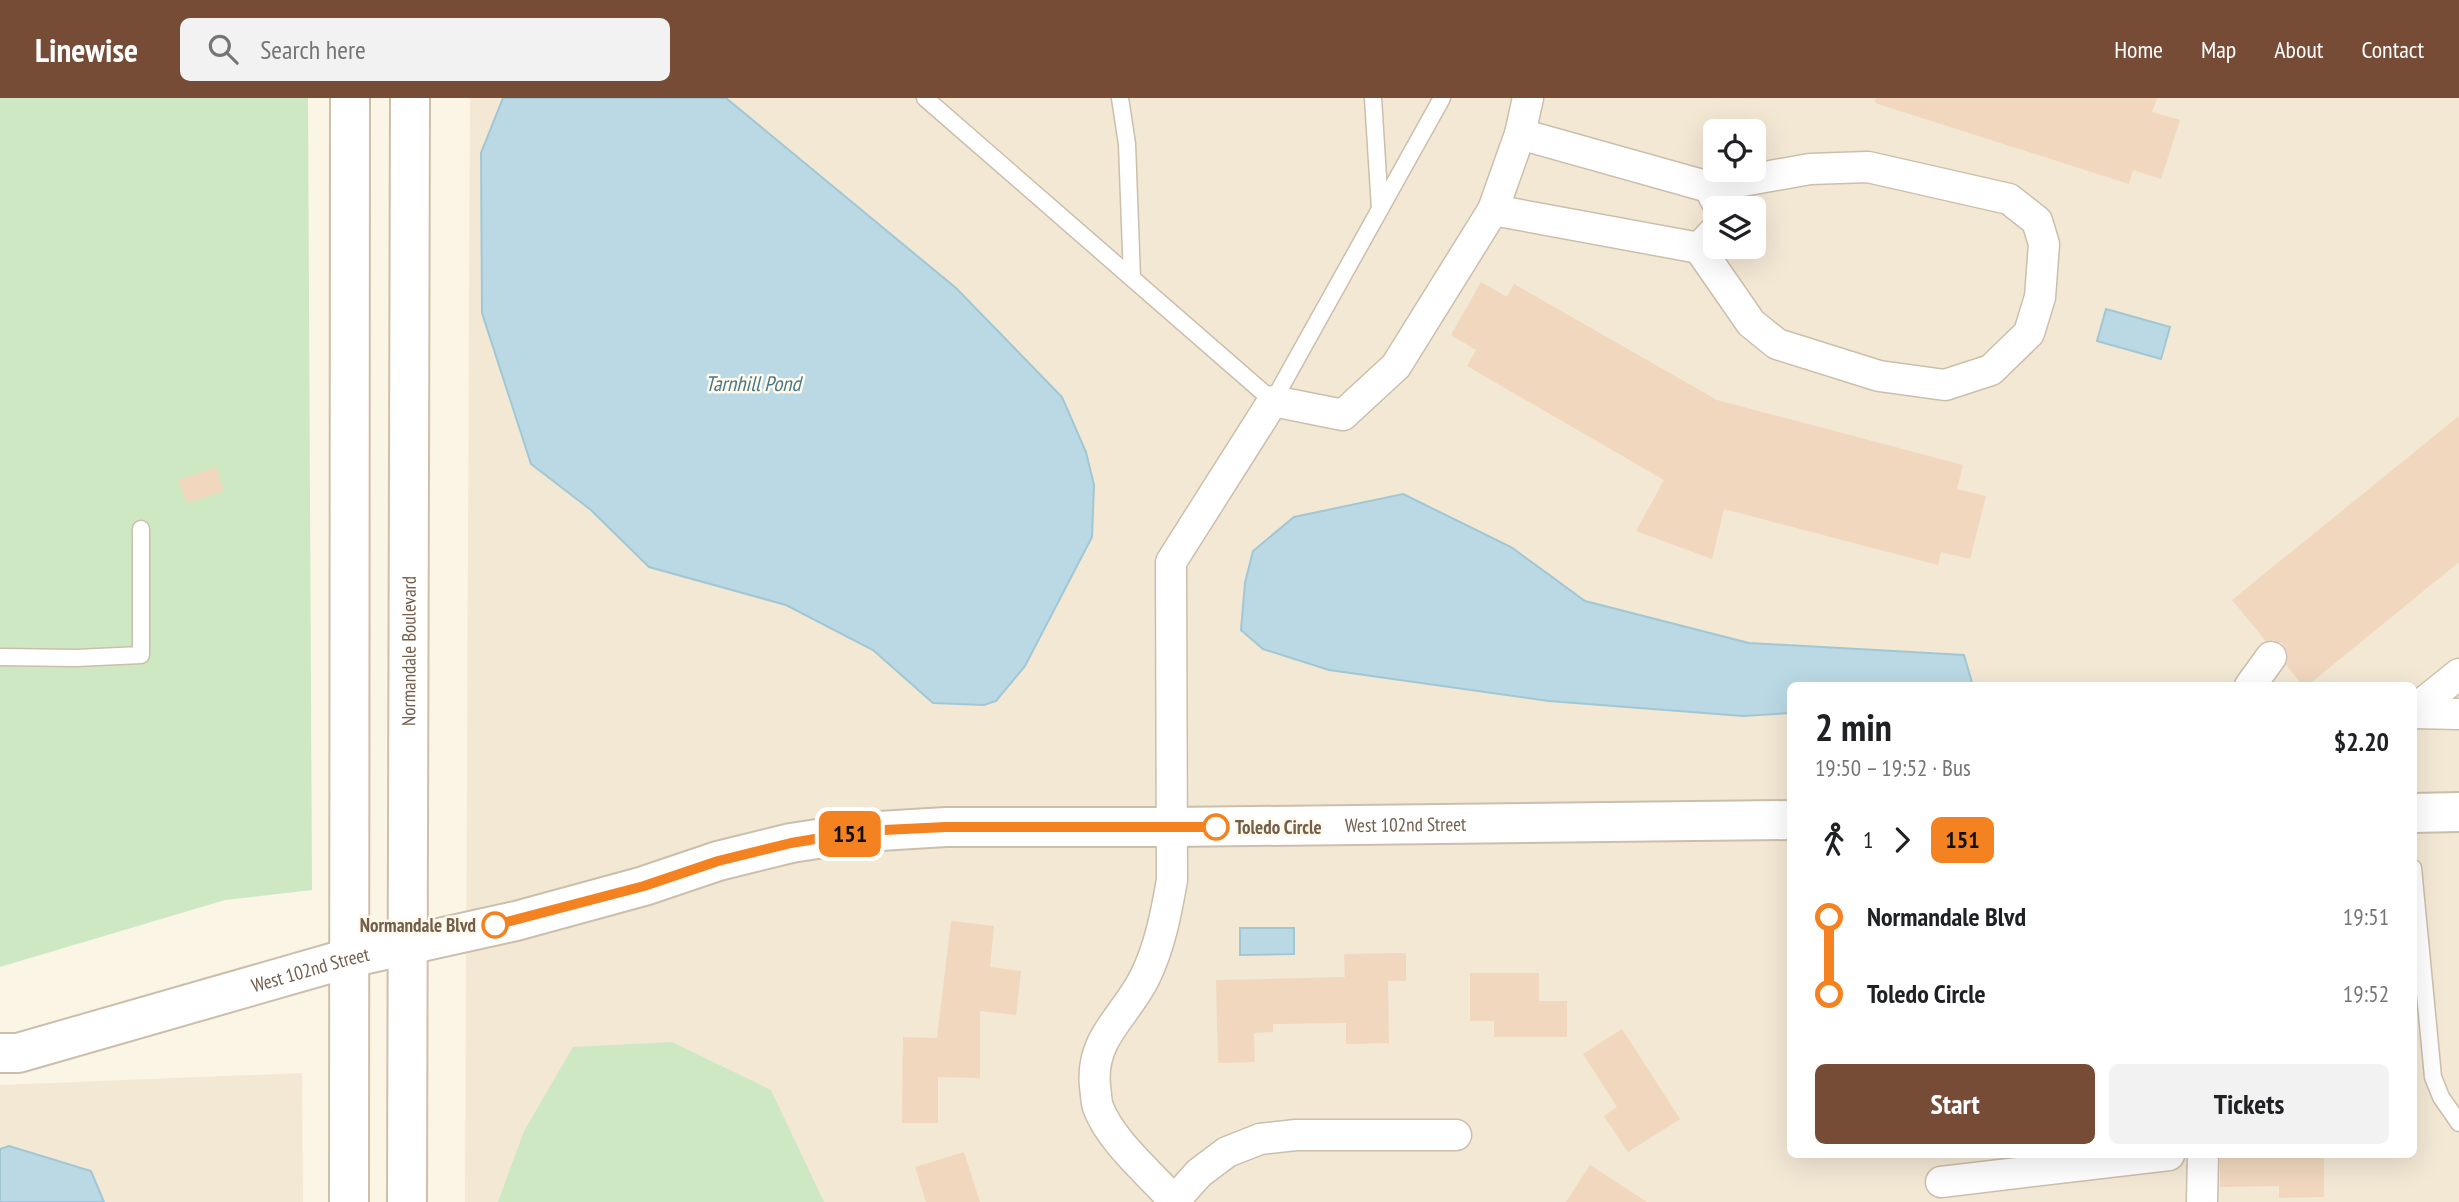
<!DOCTYPE html>
<html lang="en">
<head>
<meta charset="utf-8">
<style>
  body { margin:0; font-family:"PT Sans Narrow",sans-serif; background:#f2f2f2; color:#202124; height:100vh; display:flex; flex-direction:column; font-size:26px; white-space:nowrap }
  * { box-sizing:border-box; margin:0 }
  p { font-size:23px; color:#757577 }
  .icon { flex:none; width:38px; height:38px; fill:none; stroke:currentColor; stroke-width:2; stroke-linecap:round; stroke-linejoin:round }
  .map { position:relative; flex:1; overflow:hidden }
  .panel { position:absolute; left:1787px; top:584px; width:630px; height:476px; display:flex; flex-direction:column; background:#fff; border-radius:10px; box-shadow:0 7px 28px #0002 }
  .panel>* { flex:none }
  .badge { padding:0 14px; border-radius:10px; font-size:24px; line-height:46px }
  .tools { position:absolute; left:1703px; top:21px; display:grid; gap:14px }
  .tools a { display:grid; place-items:center; width:63px; height:63px; border-radius:10px; background:#fff; box-shadow:0 7px 28px #0002; font-size:35px }
  .map>.badge { position:absolute; translate:-50% -50%; box-shadow:0 0 0 4px #fff }
  .legs { display:flex; align-items:center; gap:10px; height:77px; padding:0 28px; font-size:23px }
  .legs p { margin-inline-start:auto }
  .overview { display:flex; align-items:center; justify-content:space-between; height:119px; padding:0 28px }
  h1 { font-size:38px; font-weight:700; line-height:52px }
  .primary-button { display:flex; gap:14px; margin-top:auto; padding:14px 28px }
  .primary-button a { flex:1; height:80px; border-radius:10px; background:#764c37; color:#fff; font-size:28px; font-weight:700; line-height:80px; text-align:center }
  .primary-button a+a { background:#f2f2f2; color:#202124 }
  ul { padding:0 28px; list-style:none }
  li { display:flex; align-items:center; gap:24px; height:77px; font-size:26px }
  li i { display:grid; place-items:center; width:10px; height:100%; margin:0 9px; background:currentColor }
  li i::after { content:''; width:18px; height:18px; margin:-9px; border:5px solid; border-radius:50%; background:#fff }
  li p { margin-inline-start:auto }
  li:first-child i { background:linear-gradient(#0000 50%,currentColor 0) }
  li:last-child i { background:linear-gradient(currentColor 50%,#0000 0) }
  header { display:flex; align-items:center; gap:42px; box-sizing:border-box; height:98px; padding:0 35px; background:#764c37; color:#fff }
  header strong { font-size:33px }
  nav { display:flex; gap:38px; margin-inline-start:auto; font-size:24px }
  .search { width:490px; height:63px; background:#f2f2f2; display:flex; align-items:center; gap:18px; box-sizing:border-box; padding:0 24px; border-radius:10px; color:#757577; font-size:26px }
  .map>svg:first-child { display:block }
  .residential { fill:#f3e8d4; fill-rule:evenodd }
  .green { fill:#cee8c4 }
  .water { fill:#bad9e4; stroke:#a1c7d5; stroke-width:2 }
  .building { fill:#f0d7be }
  .lines { fill:none; stroke-linecap:round; stroke-linejoin:round }
  .service-casing { stroke:#ccbeac; stroke-width:19 }
  .minor-casing { stroke:#ccbeac; stroke-width:33 }
  .tertiary-casing { stroke:#ccbeac; stroke-width:42 }
  .secondary-casing { stroke:#cfbfa9; stroke-width:42 }
  .service { stroke:#fff; stroke-width:16 }
  .minor { stroke:#fff; stroke-width:30 }
  .tertiary { stroke:#fff; stroke-width:38 }
  .secondary { stroke:#fff; stroke-width:38 }
  .line-1-casing { stroke:#fff; stroke-width:16 }
  .line-1 { stroke:#f58220; stroke-width:10 }
  .stop-1-dot { fill:#fff; stroke:#f58220; stroke-width:3.5 }
  .labels { text-anchor:middle; dominant-baseline:central; stroke-width:5; stroke-linejoin:round; paint-order:stroke }
  .street-label { font-size:19px; fill:#735e4b; stroke:#fef9eb }
  .stop-label { font-size:19px; font-weight:bold; fill:#735e4b; stroke:#fef9eb; text-anchor:start }
  .water-label { font-size:21px; font-style:italic; fill:#49798c; stroke:#fef9eb }
</style>
</head>
<body>
<header>
<strong>Linewise</strong>
<div class="search"><svg class="icon" aria-label="search" viewBox="0 0 24 24"><circle cx="10" cy="10" r="6"/><path d="M15 15l6 6"/></svg>Search here</div>
<nav><a>Home</a><a>Map</a><a>About</a><a>Contact</a></nav>
</header>
<div class="map">
<svg width="2459" height="1104" viewBox="0 0 2459 1104">
  <rect width="100%" height="100%" fill="#fbf5e5"/>
  <g class="residential">
    <path d="M470,0H2459V1104H465ZM1715,33H1754V72H1715ZM1715,110H1754V149H1715ZM1790,588H2413V1057H1790Z"/>
    <path d="M302,975L303,1104H0V987Z"/>
  </g>
  <g class="green">
    <path d="M0,0H308L312,792L225,802L0,869Z"/>
    <path d="M672,944L771,992L824,1104H498L524,1033L573,949Z"/>
  </g>
  <g class="water">
    <path d="M503,0H726L956,190L1062,299L1086,354L1094,387L1092,439L1025,568L996,603L984,607L933,605L873,552L786,507L649,469L591,412L531,366L482,215L481,55Z"/>
    <path d="M2106,211L2170,229L2161,261L2097,243Z"/>
    <path d="M1403,396L1511,449L1585,503L1749,545L1964,557L1973,588H1790V615L1743,618L1549,603L1329,572L1263,551L1241,532L1245,485L1253,453L1294,419Z"/>
    <path d="M1240,830H1294V856L1240,857Z"/>
    <path d="M9,1048L91,1073L104,1104H0V1051Z"/>
  </g>
  <g class="building">
    <path d="M1876,0H2157L2152,14L2180,22L2161,81L2133,72L2129,86L1875,5Z"/>
    <path d="M1481,184L1507,199L1514,186L1717,302L1963,367L1957,391L1986,398L1970,461L1941,454L1938,467L1724,411L1712,461L1636,433L1664,382L1467,268L1476,252L1451,237Z"/>
    <path d="M2459,318V464L2307,588H2303L2286,567L2288,560L2287,553L2282,545L2273,542L2266,543L2232,502Z"/>
    <path d="M216,369L224,393L187,405L178,382Z"/>
    <path d="M951,823L994,828L990,869L1021,873L1016,917L980,913V980L938,979V1025H902L903,939L937,940Z"/>
    <path d="M1406,855V883H1388L1389,945L1346,946V925L1273,926V934L1254,935L1255,964L1218,965L1216,882L1345,879L1344,856Z"/>
    <path d="M1470,875H1539V903H1567V939H1494V923H1470Z"/>
    <path d="M1622,931L1680,1021L1628,1054L1604,1018L1617,1009L1583,956Z"/>
    <path d="M964,1054L980,1104H926L915,1069Z"/>
    <path d="M2220,1057H2324V1099L2279,1100V1088L2220,1089Z"/>
    <path d="M1590,1067L1647,1104H1566Z"/>
  </g>
  <g class="lines">
    <defs>
      <g id="service">
        <path d="M925,0L1273,303L1442,0"/>
        <path d="M1120,0L1127,46L1132,180"/>
        <path d="M1373,0L1380,111"/>
        <path d="M0,559L76,560L141,557V431"/>
        <path d="M2413,770L2433,979L2441,999L2459,1025"/>
      </g>
      <g id="minor">
        <path d="M1528,0L1520,36L1709,89L1720,110"/>
        <path d="M1493,112L1520,36"/>
        <path d="M1699,150L1751,225L1777,246L1879,278L1945,287L1991,272L2029,235L2040,199L2044,146L2037,123L2009,101L1868,69L1810,71L1709,89"/>
        <path d="M2250,588L2271,559"/>
        <path d="M2413,613L2459,576"/>
        <path d="M2413,615L2459,616"/>
        <path d="M1941,1084L2169,1057"/>
        <path d="M1174,1103L1199,1075L1227,1054L1260,1041L1296,1037H1456"/>
        <path d="M1175,1104C1151,1076 1111,1044 1098,1009C1096,1003 1096,995 1095,988C1090,940 1126,918 1145,879C1160,848 1166,816 1172,782L1171,464L1273,303L1343,317L1396,268L1493,112L1699,150L1715,133"/>
        <path d="M2202,1104L2203,1057"/>
      </g>
      <g id="tertiary">
        <path d="M2413,715L2459,714"/>
        <path id="s1" d="M0,955H18L349,860L516,823L644,788L718,763L791,745L863,734L946,729H1172L1790,722"/>
      </g>
      <g id="secondary">
        <path d="M349,1104L350,0"/>
        <path id="s2" d="M407,1104L410,0"/>
      </g>
    </defs>
    <use href="#service" class="service-casing"/>
    <use href="#minor" class="minor-casing"/>
    <use href="#tertiary" class="tertiary-casing"/>
    <use href="#secondary" class="secondary-casing"/>
    <use href="#service" class="service"/>
    <use href="#minor" class="minor"/>
    <use href="#tertiary" class="tertiary"/>
    <use href="#secondary" class="secondary"/>
  </g>
  <g class="lines">
    <defs>
      <path id="line-1" d="M495,827L644,788L718,763L791,745L863,733L946,729H1216"/>
    </defs>
    <use href="#line-1" class="line-1-casing"/>
    <use href="#line-1" class="line-1"/>
  </g>
  <g class="stop-1-dot">
    <circle cx="1216" cy="729" r="12"/>
    <circle cx="495" cy="827" r="12"/>
  </g>
  <g class="labels">
    <g class="street-label">
      <text stroke="none"><textPath href="#s2" startOffset="551">Normandale Boulevard</textPath></text>
      <text stroke="none"><textPath href="#s1" startOffset="1435">West 102nd Street</textPath></text>
      <text stroke="none"><textPath href="#s1" startOffset="322">West 102nd Street</textPath></text>
    </g>
    <g class="stop-label">
      <text x="1235" y="729">Toledo Circle</text>
      <text x="476" y="827" text-anchor="end">Normandale Blvd</text>
    </g>
    <g class="water-label">
      <text x="753" y="285">Tarnhill Pond</text>
    </g>
  </g>
</svg>
<div class="tools">
<a><svg class="icon" aria-label="locate" viewBox="0 0 24 24"><circle cx="12" cy="12" r="6"/><path d="M12 2v4M12 18v4M2 12h4M18 12h4"/></svg></a>
<a><svg class="icon" aria-label="layers" viewBox="0 0 24 24"><path d="M12 4l9 5-9 5-9-5zM3 14l9 5 9-5"/></svg></a>
</div>
<b class="badge" style="left:850px;top:736px;background:#f58220;color:#111">151</b>
<section class="panel">
<div class="overview"><div><h1>2 min</h1><p>19:50 – 19:52 · Bus</p></div><b>$2.20</b></div>
<div class="legs"><svg class="icon" aria-label="walk" viewBox="0 0 24 24"><circle cx="13" cy="4" r="2"/><path d="M13 8l-2 6 4 7M11 14l-3 7M7 12l3-4h3l4 4"/></svg>1<svg class="icon" aria-label="forward" viewBox="0 0 24 24"><path d="M9 5l7 7-7 7"/></svg><b class="badge" style="background:#f58220;color:#111">151</b></div>
<ul>
<li><i style="color:#f58220"></i><b>Normandale Blvd</b><p>19:51</p></li>
<li><i style="color:#f58220"></i><b>Toledo Circle</b><p>19:52</p></li>
</ul>
<div class="primary-button"><a>Start</a><a>Tickets</a></div>
</section>
</div>
</body>
</html>
